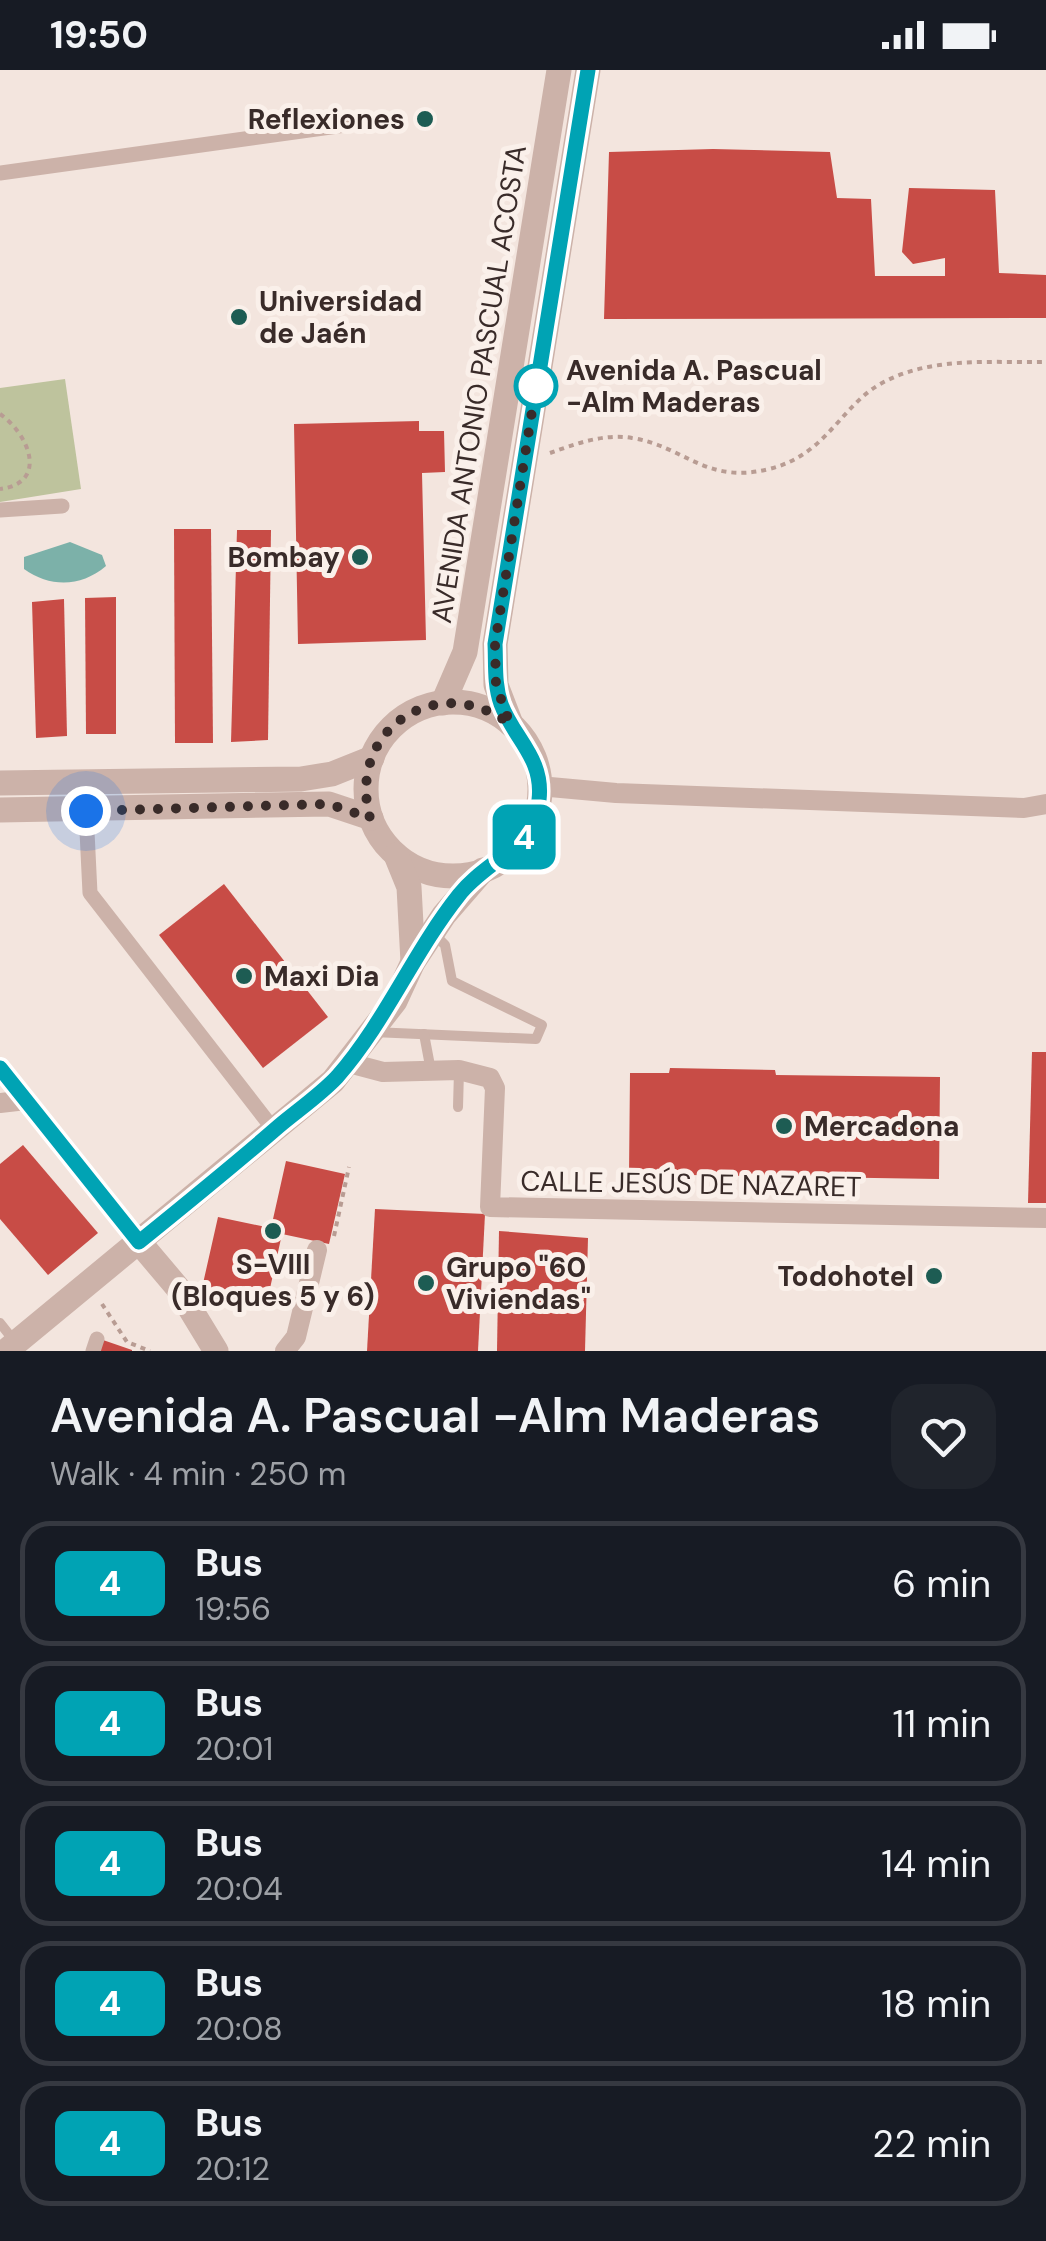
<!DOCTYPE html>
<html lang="en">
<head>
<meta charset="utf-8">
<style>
  body { margin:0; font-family:"DM Sans",sans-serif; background:#20242c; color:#f1f3f6; height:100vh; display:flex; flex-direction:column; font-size:38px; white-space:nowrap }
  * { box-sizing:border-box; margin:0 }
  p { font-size:32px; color:#9ea1a6 }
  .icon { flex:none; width:55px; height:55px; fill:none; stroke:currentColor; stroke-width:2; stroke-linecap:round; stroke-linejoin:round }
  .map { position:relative; height:1281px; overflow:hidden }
  .drawer { display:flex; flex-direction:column; background:#171b24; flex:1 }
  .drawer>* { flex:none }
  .badge { padding:0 20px; border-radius:15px; font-size:35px; line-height:65px }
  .you { position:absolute; width:50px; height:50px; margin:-25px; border:8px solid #fff; border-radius:50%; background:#1a73e8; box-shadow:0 0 0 15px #1a73e833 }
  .map>.badge { position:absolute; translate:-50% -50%; box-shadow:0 0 0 5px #fff }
  .round { display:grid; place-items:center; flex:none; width:105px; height:105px; border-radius:30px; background:#20242c }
  .overview { display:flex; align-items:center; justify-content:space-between; height:170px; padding:0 50px }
  h1 { font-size:48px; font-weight:600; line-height:75px }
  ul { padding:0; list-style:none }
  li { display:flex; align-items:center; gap:30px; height:125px; margin:0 20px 15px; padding:0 30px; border:5px solid #363941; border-radius:30px }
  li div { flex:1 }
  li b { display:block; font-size:38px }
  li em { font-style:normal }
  li .badge { min-width:110px; font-weight:700; text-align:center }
  .status { display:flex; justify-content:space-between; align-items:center; height:70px; padding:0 50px; background:#171b24; direction:ltr }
  .status svg { height:28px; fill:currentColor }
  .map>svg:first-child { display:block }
  .green { fill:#bec39d }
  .water { fill:#7cb1a9 }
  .building { fill:#c84c46 }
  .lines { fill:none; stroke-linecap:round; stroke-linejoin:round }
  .path { stroke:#b89c93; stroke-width:4; stroke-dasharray:5 5; stroke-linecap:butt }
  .service { stroke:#ccb2a9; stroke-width:10 }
  .pedestrian { stroke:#ccb2a9; stroke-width:15 }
  .minor { stroke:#ccb2a9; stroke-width:20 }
  .tertiary { stroke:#ccb2a9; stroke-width:25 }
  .line-casing { stroke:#fff; stroke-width:22 }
  .line { stroke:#00a3b4; stroke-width:15 }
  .walk { stroke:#392b29; stroke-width:10; stroke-dasharray:0 18 }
  .poi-dot { fill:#1d5c53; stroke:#faf0ea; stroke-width:4 }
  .stop-dot { fill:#fff; stroke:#00a3b4; stroke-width:5 }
  .labels { text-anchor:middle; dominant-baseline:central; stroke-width:10; stroke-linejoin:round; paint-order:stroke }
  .poi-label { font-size:28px; font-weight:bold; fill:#392b29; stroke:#faf0ea; text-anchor:start }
  .stop-label { font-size:28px; font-weight:bold; fill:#392b29; stroke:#faf0ea; text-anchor:start }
  .street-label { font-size:28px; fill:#392b29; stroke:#faf0ea }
</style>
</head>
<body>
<div class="status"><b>19:50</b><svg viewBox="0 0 49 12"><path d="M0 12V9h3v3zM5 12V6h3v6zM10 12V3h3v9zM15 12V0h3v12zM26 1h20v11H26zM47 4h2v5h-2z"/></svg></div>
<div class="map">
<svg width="1046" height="1281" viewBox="0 0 1046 1281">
  <rect width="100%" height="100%" fill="#f3e5de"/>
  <path class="green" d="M65,309L81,419L0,432V318Z"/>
  <path class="water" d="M70,472L102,485L106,496C81,517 51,518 24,499V487Z"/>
  <g class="building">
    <path d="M713,79L830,82L837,128L871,129L875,206H945V188L913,194L902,182L909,118L995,120L999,203L1046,205V248L604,249L609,82Z"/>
    <path d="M419,351V361H444L445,402L422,403L426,570L298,574L294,354Z"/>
    <path d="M174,459H211L213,673H175Z"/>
    <path d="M237,460H271L268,670L231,672Z"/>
    <path d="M116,527V664H86L85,528Z"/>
    <path d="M64,529L67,666L36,668L32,532Z"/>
    <path d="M224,814L328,947L263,998L159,865Z"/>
    <path d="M1032,982H1046V1133H1028Z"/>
    <path d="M670,998L775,1000L776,1005L940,1007L939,1109L629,1104L630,1003H669Z"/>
    <path d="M23,1075L98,1163L48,1205L0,1149V1094Z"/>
    <path d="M286,1091L345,1104L329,1174L282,1164L267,1232L202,1218L218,1147L271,1158Z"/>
    <path d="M375,1139L485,1144L478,1281H367Z"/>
    <path d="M499,1161L588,1168L585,1281H497Z"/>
    <path d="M103,1270L132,1280V1281H99Z"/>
  </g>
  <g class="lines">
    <g class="path">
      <path d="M0,344C29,364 49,413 0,419"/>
      <path d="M550,383C575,374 605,363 632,368C684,376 706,415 769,399C827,385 841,335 882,313C932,286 991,293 1046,292"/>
      <path d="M334,1166L349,1097"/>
      <path d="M102,1234L127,1272L150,1281"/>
    </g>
    <g class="service">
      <path d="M373,962L536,969L542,955L452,911L445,875L433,863"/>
      <path d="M424,964L431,1001"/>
      <path d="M458,1037L459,1001"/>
      <path d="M0,1253L15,1272"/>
    </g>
    <g class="pedestrian">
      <path d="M0,103L374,51"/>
      <path d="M0,440L62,436"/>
      <path d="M86,741L90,823L274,1060"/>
      <path d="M93,1281L97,1269"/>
    </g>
    <g class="minor">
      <path d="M539,716L616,723L1024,738L1046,734"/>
      <path d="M349,993L383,1002L459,1000L490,1008L495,1018L490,1137L1046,1148"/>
      <path d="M0,998L139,1172"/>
      <path d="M0,1033L26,1030"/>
      <path d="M285,1281L296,1267L317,1180"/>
    </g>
    <g class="tertiary">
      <circle cx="453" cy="719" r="87"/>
      <path d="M443,633L465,582L559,0"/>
      <path d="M511,654L496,615L495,574L588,0"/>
      <path d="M0,713L301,709L332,704L372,688"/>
      <path d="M0,740L329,734L371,748"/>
      <path d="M396,785L409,817L413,892"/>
      <path d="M139,1172L177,1217L216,1281"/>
      <path d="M6,1281L333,1011L395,931L413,892L444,845L483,800"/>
    </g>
  </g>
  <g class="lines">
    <defs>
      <path id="line" d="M0,998L139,1172C186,1134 233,1096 279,1056C298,1040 320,1025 337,1007C386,951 413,883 459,825C486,790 533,780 539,730C544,688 514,669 501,634C494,614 496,594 495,574L588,0"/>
    </defs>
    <use href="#line" class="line-casing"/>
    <use href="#line" class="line"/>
    <path class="walk" d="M86,741L329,734L370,748C346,659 438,600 510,654L496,615L495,574L536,316"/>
  </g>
  <g class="poi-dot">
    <circle cx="425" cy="49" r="10"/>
    <circle cx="239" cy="247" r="10"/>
    <circle cx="360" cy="487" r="10"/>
    <circle cx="244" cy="906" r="10"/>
    <circle cx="784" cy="1056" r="10"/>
    <circle cx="273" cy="1161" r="10"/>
    <circle cx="934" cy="1206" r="10"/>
    <circle cx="426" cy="1213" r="10"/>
  </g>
  <circle class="stop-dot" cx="536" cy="316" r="20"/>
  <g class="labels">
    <g class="poi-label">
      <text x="405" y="49" text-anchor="end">Reflexiones</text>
      <text x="259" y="231">Universidad<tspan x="259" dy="32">de Jaén</tspan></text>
      <text x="340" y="487" text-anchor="end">Bombay</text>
      <text x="264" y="906">Maxi Dia</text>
      <text x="804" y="1056">Mercadona</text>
      <text x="273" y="1194" text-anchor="middle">S-VIII<tspan x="273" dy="32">(Bloques 5 y 6)</tspan></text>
      <text x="446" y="1197">Grupo "60<tspan x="446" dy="32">Viviendas"</tspan></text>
      <text x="914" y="1206" text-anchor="end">Todohotel</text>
    </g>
    <g class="stop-label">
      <text x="566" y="300">Avenida A. Pascual<tspan x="566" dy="32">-Alm Maderas</tspan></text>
    </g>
    <g class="street-label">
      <text transform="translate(479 314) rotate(-81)">AVENIDA ANTONIO PASCUAL ACOSTA</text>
      <text transform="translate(691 1114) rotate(1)">CALLE JESÚS DE NAZARET</text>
    </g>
  </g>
</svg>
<div class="you" style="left:86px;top:741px"></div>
<b class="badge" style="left:524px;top:767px;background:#00a3b4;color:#fff">4</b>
</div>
<section class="drawer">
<div class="overview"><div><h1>Avenida A. Pascual -Alm Maderas</h1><p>Walk · 4 min · 250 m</p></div><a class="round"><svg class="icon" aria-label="heart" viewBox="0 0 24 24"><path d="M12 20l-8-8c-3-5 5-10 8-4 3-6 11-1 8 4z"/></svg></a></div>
<ul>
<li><span class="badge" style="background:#00a3b4;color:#fff">4</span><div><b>Bus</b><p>19:56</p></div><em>6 min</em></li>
<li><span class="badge" style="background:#00a3b4;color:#fff">4</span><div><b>Bus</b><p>20:01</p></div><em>11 min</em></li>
<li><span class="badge" style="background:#00a3b4;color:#fff">4</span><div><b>Bus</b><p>20:04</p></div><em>14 min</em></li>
<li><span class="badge" style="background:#00a3b4;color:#fff">4</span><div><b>Bus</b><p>20:08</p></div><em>18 min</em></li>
<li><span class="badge" style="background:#00a3b4;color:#fff">4</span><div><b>Bus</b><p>20:12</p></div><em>22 min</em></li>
</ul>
</section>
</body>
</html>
